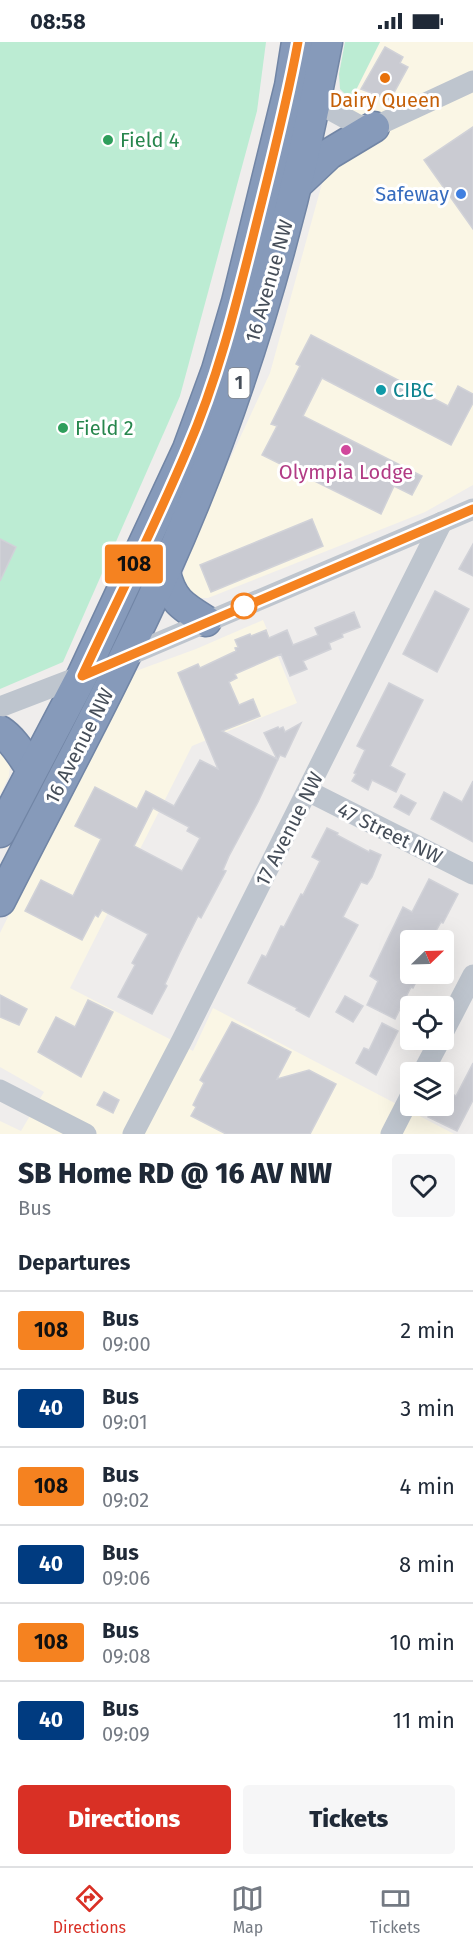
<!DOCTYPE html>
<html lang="en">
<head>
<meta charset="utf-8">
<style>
  body { margin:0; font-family:"Fira Sans",sans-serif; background:#f6f6f7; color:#1f2937; height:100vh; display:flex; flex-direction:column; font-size:22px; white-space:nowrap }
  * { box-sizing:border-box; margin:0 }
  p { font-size:20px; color:#747a83 }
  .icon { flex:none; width:33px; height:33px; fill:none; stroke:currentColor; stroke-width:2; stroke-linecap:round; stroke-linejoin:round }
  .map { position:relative; height:1092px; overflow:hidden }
  .sheet { display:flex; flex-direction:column; background:#fff; flex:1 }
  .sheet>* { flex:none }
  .badge { padding:0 12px; border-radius:4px; font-size:21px; line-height:39px }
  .needle { width:39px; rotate:67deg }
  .buttons { position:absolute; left:400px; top:888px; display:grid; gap:12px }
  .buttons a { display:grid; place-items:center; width:54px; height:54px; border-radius:6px; background:#fff; box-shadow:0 6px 24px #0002; font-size:30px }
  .map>.badge { position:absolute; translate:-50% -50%; box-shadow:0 0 0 3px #fff }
  h2 { padding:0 18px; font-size:22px; line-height:54px }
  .round { display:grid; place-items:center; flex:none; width:63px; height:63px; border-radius:6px; background:#f6f6f7 }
  .summary { display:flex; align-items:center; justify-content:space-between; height:102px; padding:0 18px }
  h1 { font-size:28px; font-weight:800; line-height:45px }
  .cta { display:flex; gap:12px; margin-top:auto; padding:12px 18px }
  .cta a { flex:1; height:69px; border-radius:6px; background:#d93025; color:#fff; font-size:24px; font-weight:800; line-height:69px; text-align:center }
  .cta a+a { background:#f6f6f7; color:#1f2937 }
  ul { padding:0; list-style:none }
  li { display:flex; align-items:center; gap:18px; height:78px; padding:0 18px; border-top:2px solid #e0e1e3 }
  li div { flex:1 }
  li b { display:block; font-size:22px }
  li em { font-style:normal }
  li .badge { min-width:66px; font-weight:700; text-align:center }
  .status { display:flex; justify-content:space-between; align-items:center; height:42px; padding:0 30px; background:#fff; direction:ltr }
  .status svg { height:16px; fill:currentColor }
  .tabs { display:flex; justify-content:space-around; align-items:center; height:84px; border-top:2px solid #e0e1e3; background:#fff; font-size:16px; color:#747a83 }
  .tabs a { display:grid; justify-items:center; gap:3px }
  .tabs .on { color:#d93025 }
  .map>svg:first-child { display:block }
  .commercial { fill:#faf6e5 }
  .green { fill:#bcecd3 }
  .building { fill:#cacbd2; stroke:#d1d2d8; stroke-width:1.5; fill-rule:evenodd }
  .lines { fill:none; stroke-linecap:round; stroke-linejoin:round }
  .highway-casing { stroke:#7185a5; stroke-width:33 }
  .minor { stroke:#bec5ce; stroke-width:21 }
  .highway { stroke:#869aba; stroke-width:30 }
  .line-casing { stroke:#fff; stroke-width:14 }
  .line { stroke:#f58220; stroke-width:9 }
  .food-dot { fill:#e8710a; stroke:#fff; stroke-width:2 }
  .leisure-dot { fill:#2e9e5b; stroke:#fff; stroke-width:2 }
  .shop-dot { fill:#3f7fe0; stroke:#fff; stroke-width:2 }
  .culture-dot { fill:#0f9aa8; stroke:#fff; stroke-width:2 }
  .hotel-dot { fill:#d1479c; stroke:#fff; stroke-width:2 }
  .stop-dot { fill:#fff; stroke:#f58220; stroke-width:3 }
  .labels { text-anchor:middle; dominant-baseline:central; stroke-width:6; stroke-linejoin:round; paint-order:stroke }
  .shield { fill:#fff; stroke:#7e838b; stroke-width:1.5 }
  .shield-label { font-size:18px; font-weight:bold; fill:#464e59 }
  .food-label { font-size:20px; fill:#c56008; stroke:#fff }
  .leisure-label { font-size:20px; fill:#27864d; stroke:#fff; text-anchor:start }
  .shop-label { font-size:20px; fill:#366cbe; stroke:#fff; text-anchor:end }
  .street-label { font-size:20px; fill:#464e59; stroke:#fff }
  .culture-label { font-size:20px; fill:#0d838f; stroke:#fff; text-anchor:start }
  .hotel-label { font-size:20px; fill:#b23c85; stroke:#fff }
</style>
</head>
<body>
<div class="status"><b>08:58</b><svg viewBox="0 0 49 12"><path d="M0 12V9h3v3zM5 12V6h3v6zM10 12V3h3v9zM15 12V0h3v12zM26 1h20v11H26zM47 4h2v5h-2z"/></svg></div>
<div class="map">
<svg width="473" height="1092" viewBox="0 0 473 1092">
  <rect width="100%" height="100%" fill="#efedec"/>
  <g class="commercial">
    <path d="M380,0H473V443L425,470L208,556H200L191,553L183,544L182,535L200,482L270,331L321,145L351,58Z"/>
    <path d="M263,578L297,661L192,704L70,946L193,1009L213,966L454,1092H0V1079L21,1089L44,1050L0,1025V891L66,757L133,630L196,607Z"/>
    <path d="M0,709L8,715L10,723L9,734L0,753Z"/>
  </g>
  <g class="green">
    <path d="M0,0H266L257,69L180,354L63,620L0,647Z"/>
    <path d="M345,0H380L351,58L340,47L339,32Z"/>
  </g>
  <g class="building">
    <path d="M385,5L403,15L400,21L408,25L390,58L361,47Z"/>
    <path d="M473,85V187L424,118Z"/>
    <path d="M311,293L448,364L458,344L473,352V361L451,403L322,336L303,374L422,434L412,453L394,444L381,472L262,413L277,384L271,382L300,324L296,322Z"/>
    <path d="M312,477L323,504L211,550L200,523Z"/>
    <path d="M0,497L16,505L0,539Z"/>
    <path d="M473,502V534L459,527Z"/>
    <path d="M435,549L469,567L437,630L403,612Z"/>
    <path d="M354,570L360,585L342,592L343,595L329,601L331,607L303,619L307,627L290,634L281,612L235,632L237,636L229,640L239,663L253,657L260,674L222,689L277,717L264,691L278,685L279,687L283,685L285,690L301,681L285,715L280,713L258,760L229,814L223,828L226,829L201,876L198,874L180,910L165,942L167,944L152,972L118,955L135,923L132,921L148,892L102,868L98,875L95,873L82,898L25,869L41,838L73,854L101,797L75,784L95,745L137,767L146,749L174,764L200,718L218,727L178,631L198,622L200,626L236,609L235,606L238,605L235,598L250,592L251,594L266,588L269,596L287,588L293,603L318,593L315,586ZM153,766L189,785L187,789L200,796L182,829L134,804Z"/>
    <path d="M389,641L423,658L390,724L405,732L396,750L372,738L368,748L352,739L356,732L354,731L365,708L357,704Z"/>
    <path d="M473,739V800L431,777L444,750L462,760Z"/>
    <path d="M401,753L416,761L409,773L394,765Z"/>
    <path d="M327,786L338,791L337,793L369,810L370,808L381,813L372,835L367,842L361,840L343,875L358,883L309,975L296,968L297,966L248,941L262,913L266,915L281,884L284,885L301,852L303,853L320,819L312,815Z"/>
    <path d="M429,837L458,852L443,881L441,880L431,898H411V932H420L413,946L411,945L395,977L367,963L378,939L370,934L403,865L412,870Z"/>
    <path d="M0,953L27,967L19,983L0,975Z"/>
    <path d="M345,954L363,964L353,980L336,970Z"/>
    <path d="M88,958L113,970L81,1035L38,1010L56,975L75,985Z"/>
    <path d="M232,980L291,1010L277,1037L309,1028L336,1042L310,1092H226L191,1074L196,1065L193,1063L204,1041L200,1038Z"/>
    <path d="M382,981L398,989L376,1033L356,1021L364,1006L369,1008Z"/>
    <path d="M473,1021V1058L457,1089L428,1075L434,1064H444V1048L456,1054Z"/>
    <path d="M104,1050L119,1058L113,1071L97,1063Z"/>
  </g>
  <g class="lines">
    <defs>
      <g id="highway">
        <path d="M294,145L329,112L374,85"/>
        <path d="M165,530C171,558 183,565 206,579"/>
        <path d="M0,689C14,698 23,715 32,728"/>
        <path d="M0,790L82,634L188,407L217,328L237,260L290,44L297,0"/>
        <path d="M0,859C55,750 114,643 164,531C240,363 293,181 327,0"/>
      </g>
    </defs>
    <use href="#highway" class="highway-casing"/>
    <g class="minor">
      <path d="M305,54L358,83L374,85L473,39"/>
      <path d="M120,617L473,467"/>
      <path d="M0,665L86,632"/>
      <path d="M308,749L473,832"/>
      <path d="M444,989L473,933"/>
      <path d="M423,1030L440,998"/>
      <path d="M0,1048L86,1092"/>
      <path d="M133,1092L182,998L442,480"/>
      <path d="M391,1092L411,1053"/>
    </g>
    <use href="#highway" class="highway"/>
  </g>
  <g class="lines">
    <defs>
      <path id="line" d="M298,0C286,66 269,130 253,195C235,267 217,339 187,408C155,484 117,559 82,634L473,467"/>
    </defs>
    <use href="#line" class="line-casing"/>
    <use href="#line" class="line"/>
  </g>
  <circle class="food-dot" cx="385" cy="36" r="6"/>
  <g class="leisure-dot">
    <circle cx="108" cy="98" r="6"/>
    <circle cx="63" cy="386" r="6"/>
  </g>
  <circle class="shop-dot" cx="461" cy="152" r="6"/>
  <circle class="culture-dot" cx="381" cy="348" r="6"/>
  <circle class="hotel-dot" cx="346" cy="408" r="6"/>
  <circle class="stop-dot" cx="244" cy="564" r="12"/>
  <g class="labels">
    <rect class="shield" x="228.5" y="326" width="21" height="30" rx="4.5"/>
    <g class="shield-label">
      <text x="239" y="341">1</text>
    </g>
    <g class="food-label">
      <text x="385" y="58">Dairy Queen</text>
    </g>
    <g class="leisure-label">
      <text x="120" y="98">Field 4</text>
      <text x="75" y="386">Field 2</text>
    </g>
    <g class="shop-label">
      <text x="449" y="152">Safeway</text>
    </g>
    <g class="street-label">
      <text transform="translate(269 239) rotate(-74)">16 Avenue NW</text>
      <text transform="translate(79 704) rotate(-63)">16 Avenue NW</text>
      <text transform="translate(289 787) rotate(-63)">17 Avenue NW</text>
      <text transform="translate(390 791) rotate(26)">47 Street NW</text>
    </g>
    <g class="culture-label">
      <text x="393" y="348">CIBC</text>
    </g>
    <g class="hotel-label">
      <text x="346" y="430">Olympia Lodge</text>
    </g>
  </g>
</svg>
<div class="buttons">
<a><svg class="needle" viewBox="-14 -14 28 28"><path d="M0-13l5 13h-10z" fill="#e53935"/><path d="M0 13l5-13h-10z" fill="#747a83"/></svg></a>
<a><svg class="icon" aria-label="locate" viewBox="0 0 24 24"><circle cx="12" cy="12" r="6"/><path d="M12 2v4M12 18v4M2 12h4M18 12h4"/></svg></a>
<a><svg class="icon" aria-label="layers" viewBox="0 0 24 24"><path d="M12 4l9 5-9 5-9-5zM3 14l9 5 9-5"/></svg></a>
</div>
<b class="badge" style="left:134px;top:522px;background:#f58220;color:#111">108</b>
</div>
<section class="sheet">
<div class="summary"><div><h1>SB Home RD @ 16 AV NW</h1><p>Bus</p></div><a class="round"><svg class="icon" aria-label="heart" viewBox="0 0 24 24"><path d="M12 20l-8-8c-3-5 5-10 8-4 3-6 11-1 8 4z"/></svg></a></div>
<h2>Departures</h2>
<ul>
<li><span class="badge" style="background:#f58220;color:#111">108</span><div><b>Bus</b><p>09:00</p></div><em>2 min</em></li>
<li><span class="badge" style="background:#003b80;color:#fff">40</span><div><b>Bus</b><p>09:01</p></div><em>3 min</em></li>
<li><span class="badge" style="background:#f58220;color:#111">108</span><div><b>Bus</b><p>09:02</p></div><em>4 min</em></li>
<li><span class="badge" style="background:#003b80;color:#fff">40</span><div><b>Bus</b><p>09:06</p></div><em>8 min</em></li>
<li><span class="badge" style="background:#f58220;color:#111">108</span><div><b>Bus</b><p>09:08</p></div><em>10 min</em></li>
<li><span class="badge" style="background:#003b80;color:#fff">40</span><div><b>Bus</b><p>09:09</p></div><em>11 min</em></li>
</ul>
<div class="cta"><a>Directions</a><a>Tickets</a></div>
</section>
<nav class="tabs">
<a class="on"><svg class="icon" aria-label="directions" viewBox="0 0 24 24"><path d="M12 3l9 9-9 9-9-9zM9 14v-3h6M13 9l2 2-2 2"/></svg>Directions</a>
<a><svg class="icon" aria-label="map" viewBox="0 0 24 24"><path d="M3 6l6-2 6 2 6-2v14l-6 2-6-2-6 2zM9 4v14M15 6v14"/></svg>Map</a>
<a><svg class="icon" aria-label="tickets" viewBox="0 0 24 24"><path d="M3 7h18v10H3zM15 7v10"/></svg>Tickets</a>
</nav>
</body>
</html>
